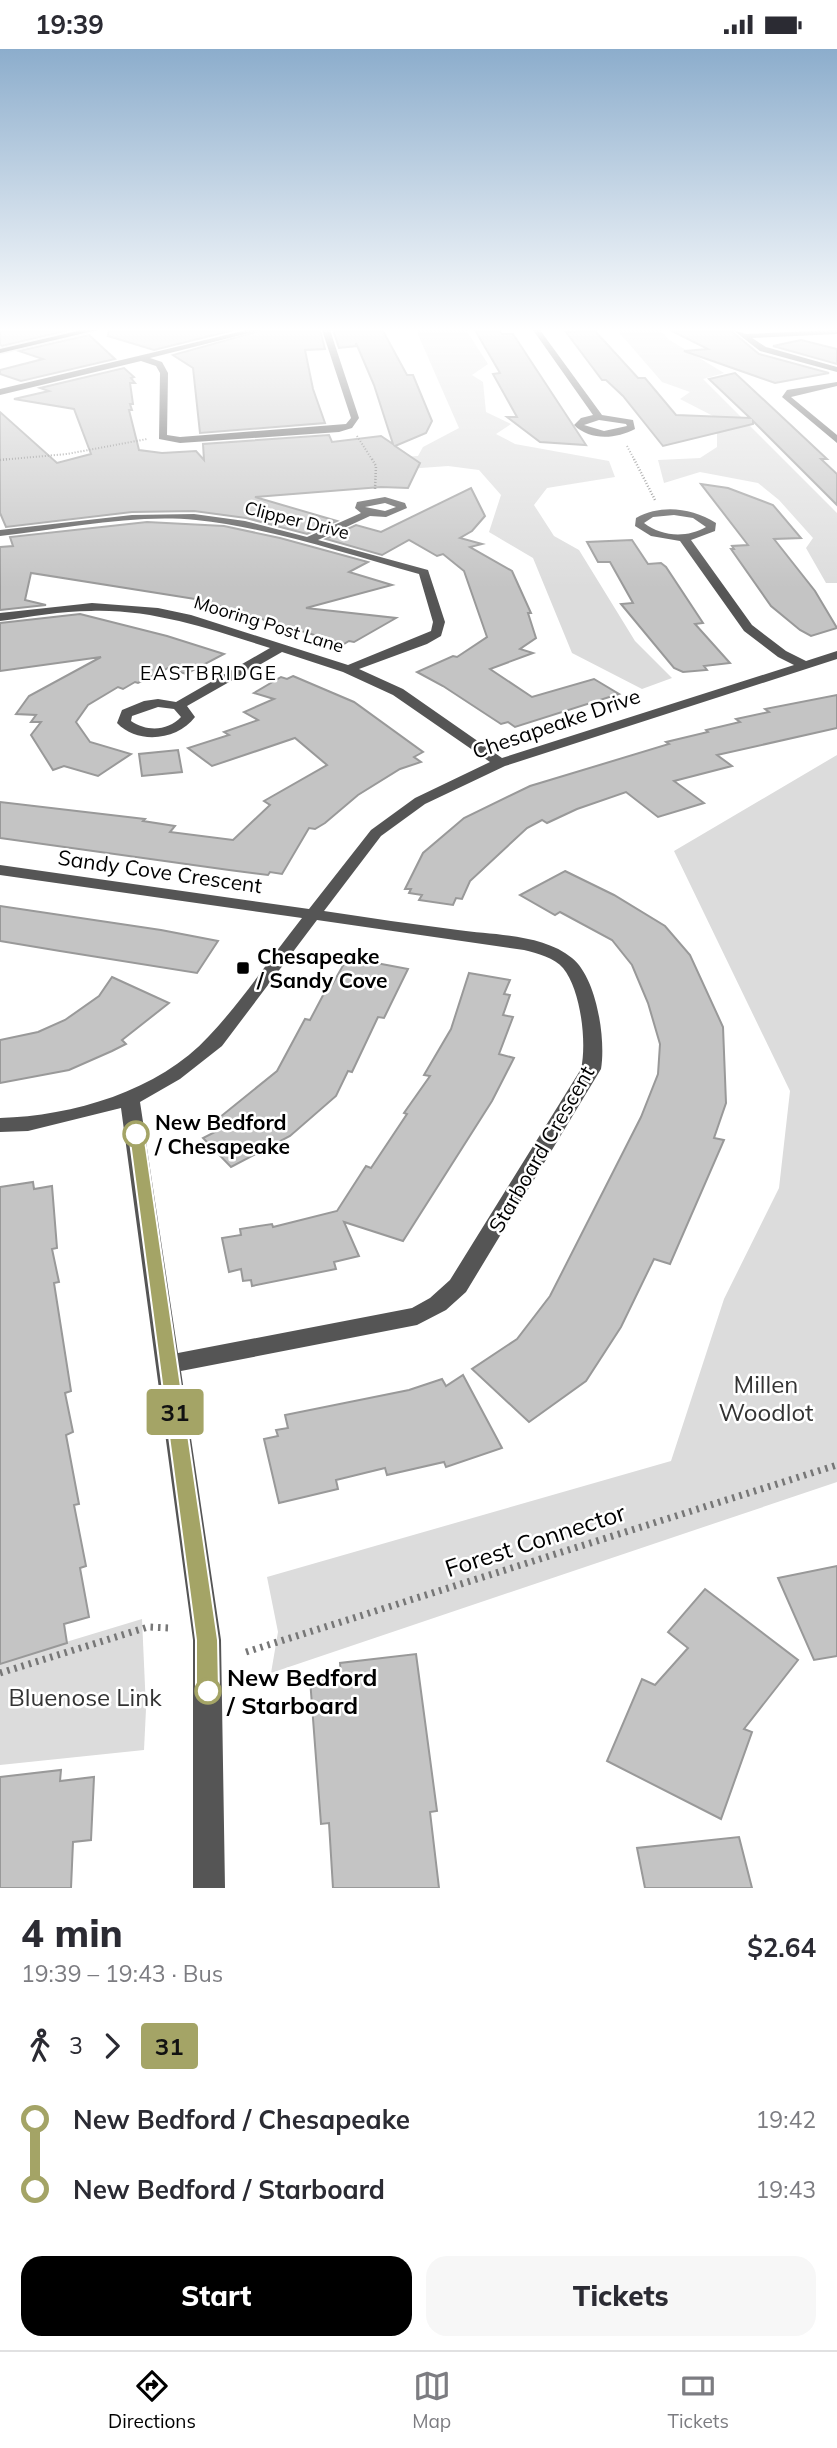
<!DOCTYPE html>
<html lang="en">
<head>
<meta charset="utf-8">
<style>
  body { margin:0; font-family:Mulish,sans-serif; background:#f7f7f7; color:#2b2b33; height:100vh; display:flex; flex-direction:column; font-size:26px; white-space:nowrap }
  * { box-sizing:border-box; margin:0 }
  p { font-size:23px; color:#7c7c81 }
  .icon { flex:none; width:38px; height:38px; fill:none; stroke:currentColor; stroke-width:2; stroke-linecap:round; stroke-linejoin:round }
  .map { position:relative; height:1839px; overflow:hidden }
  .panel { display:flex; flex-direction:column; background:#fff; flex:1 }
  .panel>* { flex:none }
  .badge { padding:0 14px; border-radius:5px; font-size:24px; line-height:46px }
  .map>.badge { position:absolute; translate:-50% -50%; box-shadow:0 0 0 4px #fff }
  .legs { display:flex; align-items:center; gap:10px; height:77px; padding:0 21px; font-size:23px }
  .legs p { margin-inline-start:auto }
  .overview { display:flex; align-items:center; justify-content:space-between; height:119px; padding:0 21px }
  h1 { font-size:38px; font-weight:800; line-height:52px }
  .action { display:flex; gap:14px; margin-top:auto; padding:14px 21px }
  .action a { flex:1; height:80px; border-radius:21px; background:#000; color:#fff; font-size:28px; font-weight:800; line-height:80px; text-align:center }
  .action a+a { background:#f7f7f7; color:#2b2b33 }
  ul { padding:0 21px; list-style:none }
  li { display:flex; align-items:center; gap:24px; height:70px; font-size:26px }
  li i { display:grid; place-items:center; width:10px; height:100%; margin:0 9px; background:currentColor }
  li i::after { content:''; width:18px; height:18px; margin:-9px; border:5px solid; border-radius:50%; background:#fff }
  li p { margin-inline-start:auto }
  li:first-child i { background:linear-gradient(#0000 50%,currentColor 0) }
  li:last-child i { background:linear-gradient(currentColor 50%,#0000 0) }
  .status { display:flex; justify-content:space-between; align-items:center; height:49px; padding:0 35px; background:#fff; direction:ltr }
  .status svg { height:19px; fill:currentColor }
  .tabs { display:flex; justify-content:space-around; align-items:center; height:98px; border-top:2px solid #e1e1e2; background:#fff; font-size:19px; color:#7c7c81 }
  .tabs a { display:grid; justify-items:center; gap:4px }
  .tabs .current { color:#000 }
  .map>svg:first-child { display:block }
  .green { fill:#dcdcdc }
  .building { fill:#c4c4c4; stroke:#999; stroke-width:2 }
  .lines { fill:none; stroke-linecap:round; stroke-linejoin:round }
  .major-casing { stroke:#dbdbdb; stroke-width:3 }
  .path-far2 { stroke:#777; stroke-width:2; stroke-dasharray:1 2; stroke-linecap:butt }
  .path-far1 { stroke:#777; stroke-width:2.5; stroke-dasharray:1 2; stroke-linecap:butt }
  .path { stroke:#777; stroke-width:7; stroke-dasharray:2.5 5; stroke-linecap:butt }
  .minor { fill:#555; fill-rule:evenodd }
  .major { fill:#000; fill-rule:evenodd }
  .line-1 { fill:#a4a466; stroke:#fff; stroke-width:2 }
  .poi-dot { fill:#000; stroke:#fff; stroke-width:2.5 }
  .stop-1-dot { fill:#fff; stroke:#a4a466; stroke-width:3.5 }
  .labels { text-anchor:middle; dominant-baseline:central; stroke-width:5; stroke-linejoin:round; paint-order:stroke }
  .far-street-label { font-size:18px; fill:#000; stroke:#fff }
  .far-neighbourhood-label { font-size:19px; letter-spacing:2px; fill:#000; stroke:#fff }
  .street-label { font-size:21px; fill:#000; stroke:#fff }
  .poi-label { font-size:21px; font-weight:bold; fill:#000; stroke:#fff; text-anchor:start }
  .stop-label { font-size:21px; font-weight:bold; fill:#000; stroke:#fff; text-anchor:start }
  .near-park-label { font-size:24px; fill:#333; stroke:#fff }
  .near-street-label { font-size:24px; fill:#000; stroke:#fff }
  .near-stop-label { font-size:24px; font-weight:bold; fill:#000; stroke:#fff; text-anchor:start }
</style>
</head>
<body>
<div class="status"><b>19:39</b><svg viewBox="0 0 49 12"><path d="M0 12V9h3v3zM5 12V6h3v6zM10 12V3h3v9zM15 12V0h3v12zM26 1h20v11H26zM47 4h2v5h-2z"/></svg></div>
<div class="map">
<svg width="837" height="1839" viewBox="0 0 837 1839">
  <rect width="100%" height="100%" fill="#fff"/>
  <g class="green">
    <path d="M416,281H466L488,315L472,326L483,333L486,363L511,375L496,385L515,395L609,412L615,428L547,439L534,456L554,487L579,501L635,592L672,629L642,640L572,604L533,509L489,483L501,446L479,421L448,417L188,436L180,422L418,407L423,398L459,379Z"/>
    <path d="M617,281H660L668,290L724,324L703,330L837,464V534H826L806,499L813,489L779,451L758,434L700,423L664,434L658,411L700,409L717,398V369L680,350L690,343L662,333Z"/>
    <path d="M837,706V1433L271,1624L278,1583L267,1528L671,1412L724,1250L779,1139L790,1042L674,802Z"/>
    <path d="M142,1570L146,1660L144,1701L0,1716V1613Z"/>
  </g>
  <g class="building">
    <path d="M0,281H69L2,297L0,296Z"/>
    <path d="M109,281H234L154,301L108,287Z"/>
    <path d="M263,281H320L325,300L305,301L313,340L325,374L200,384L193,319L173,306Z"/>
    <path d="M333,281L383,282L407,326H413L432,372L426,384L395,397L420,414L408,439L381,438L255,448L337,472L307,485L246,469L194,462L132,463L6,478L0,464V363L57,414L91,405L74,360L14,350L49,342L40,339L124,319L134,328L131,329L135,334H130L133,355H130L132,361H129L139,401L162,404L196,402L204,411L203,395L329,386L332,393L381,387L393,395L374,336L356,294V297L339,299Z"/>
    <path d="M475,281H499L502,285H513L586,396L540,393L507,368H517L493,325L500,324Z"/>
    <path d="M670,281H730L759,305L829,324L775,334L684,302L708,300Z"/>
    <path d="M595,282L638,329H645L676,366L750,369L709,330L735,324L827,410H821L837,425V456L753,372V375L663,397L623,347L606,331H602L566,283Z"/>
    <path d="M89,286L115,310L21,332L0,325V321L43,310L19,302Z"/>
    <path d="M801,291L837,300V315L773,297Z"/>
    <path d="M701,435L728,439L773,456L801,489L774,490L815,542L837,579L811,587L800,581L771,557L731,500H734L732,497L748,496Z"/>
    <path d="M471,439L485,467L472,482L460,489L482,495L470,498L512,522L531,564H528L536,589L520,600L533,604L490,620L532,648L594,630L619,645L515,678L508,673L501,675L443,637L417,623L453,607L457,608L487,588L464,522L443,505L437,507L409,491L382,506L326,490L356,476L381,483Z"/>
    <path d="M147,473L224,477L280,489L368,513L349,523L392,536L306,559L396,569L354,593L349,592L344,595L195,550L31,524L25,551L46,556L0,561V498L13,497L10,488Z"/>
    <path d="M632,491L648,515L661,514L666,518L703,574L695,575L730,614L704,617L707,621L683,623L674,619L621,555L633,554L610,513H598L587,493Z"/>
    <path d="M80,565L167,587L224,605L186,625L168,619L138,634L135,633L123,640L118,638L88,656L76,673L90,693L131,705L98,727L64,717L53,721L31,686L41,673H31L36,666L16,665L29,647L101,608L0,622V574Z"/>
    <path d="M293,627L354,653L423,703L414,708L421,713L400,720L358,746L325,774L315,780L309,779L282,825L270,823L268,826L229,821L0,789V753L145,770L143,772L175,777L170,783L233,791L270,756L264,752L327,716L295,689L212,717L188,699L229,686L224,683L258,671L244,663L274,650L254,644L281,628L287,630Z"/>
    <path d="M837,646V679L717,706L732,717L674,732L704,754L658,768L626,743L577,760L547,774L542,771L527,779L470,832L462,850L456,849L453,856L419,851L422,846L409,844L411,840H405L423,804L464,769L530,737L669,695L666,693L708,683L706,681L740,673L736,670L769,663L765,660Z"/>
    <path d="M178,701L182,723L142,727L139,705Z"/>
    <path d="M565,822L614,846L665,877L690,906L723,978L726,1054L714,1089L724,1091L670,1215L654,1210L621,1278L586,1332L529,1373L472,1320L517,1290L550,1247L641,1068L658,1025L660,995L648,954L632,916L612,891L560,863L555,866L520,846Z"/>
    <path d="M0,857L161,881L218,892L197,924L60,902L0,892Z"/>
    <path d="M355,910L408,920L384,969L378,968L352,1023L348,1022L336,1047L290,1087L231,1118L203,1089L215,1083L209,1077L277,1022L305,970L310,971L329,935L332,936L345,913L352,914Z"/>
    <path d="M469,924L510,931L504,945L510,946L503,966L513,968L499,1005L514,1009L492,1052L403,1192L344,1173L359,1207L334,1213L336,1220L252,1237L251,1231L243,1232L241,1220L229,1223L222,1189L241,1186L240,1180L272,1175L273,1178L337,1162L366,1117L371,1119L407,1065L404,1064L430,1027L424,1026L451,980Z"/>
    <path d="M112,928L169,954L122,991L126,995L112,1002L69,1021L0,1034V991L38,983L65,971L99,947Z"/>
    <path d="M33,1133L34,1140L52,1137L57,1199L52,1200L59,1233L54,1234L71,1342L65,1344L73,1383L66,1386L79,1455L74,1456L86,1517L80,1519L89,1568L64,1575L67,1594L0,1615V1138Z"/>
    <path d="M463,1326L502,1399L446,1418L444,1413L387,1426L385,1419L336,1431L338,1440L279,1454L264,1390L278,1387L276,1381L288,1379L285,1366L409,1341L442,1330L446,1337Z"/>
    <path d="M837,1517V1607L814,1611L778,1529Z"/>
    <path d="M705,1540L798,1611L744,1680L752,1683L721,1770L607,1712L642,1630L655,1636L688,1599L668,1583Z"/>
    <path d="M416,1605L437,1762L430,1763L439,1839H333L329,1774L321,1775L310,1630L341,1627L340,1614Z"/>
    <path d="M61,1721L60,1732L94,1728L91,1791L73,1793L71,1839H0V1728Z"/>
    <path d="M739,1788L752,1839H645L637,1799Z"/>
  </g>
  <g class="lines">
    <defs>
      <path id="major" d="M82,281H97L0,304V300Z"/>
    </defs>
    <use href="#major" class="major-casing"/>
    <g class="path-far2">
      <path d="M357,387L373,412"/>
      <path d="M627,397L635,412"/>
      <path d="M0,411L67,405L147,390"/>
    </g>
    <g class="path-far1">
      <path d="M372,410L376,417L375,440"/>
      <path d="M634,410L655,451"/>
      <path d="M0,411L8,410"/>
    </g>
    <g class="path">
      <path d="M246,1603L837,1416"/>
      <path d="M0,1624L148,1578L170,1579"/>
    </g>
    <g class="minor">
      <path d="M247,281H261L150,309L162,313L168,324L167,386L180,388L346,375L351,369L322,281H330L359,369L352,379L339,383L180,394L159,390L160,324L156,317L141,312L0,346V340Z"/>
      <path d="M533,281H540L602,366L633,371L635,380C616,390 590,392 574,376L581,369L593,366ZM599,371L626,375L627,377L604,382L584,376Z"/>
      <path d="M733,281L746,285L837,281V285L752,289L766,298L837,318V323L760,302Z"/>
      <path d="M837,333V337L791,348L837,386V394L782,348L787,341Z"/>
      <path d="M385,448L405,454L407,459L386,468L370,467L318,491L428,521L445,573L441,587L427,595L359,620L403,640L502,709L794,616L778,608L744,582L680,492L651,487L635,477L636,469C662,455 691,459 716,474L715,482L691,491L752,576L786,602L806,612L837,602V610L505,717L425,755L381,787L324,862C369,869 413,875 458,881C493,886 543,885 572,909C597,929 606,991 601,1020L466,1243L446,1261L417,1276L181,1322L221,1591L225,1839H193V1591L121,1059L28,1082L0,1083V1069C72,1067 159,1042 209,987C243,951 271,908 302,869L0,826V816L309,860L371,781L415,749L490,713L393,646L343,623L282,603L187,657L195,668C178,691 138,696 117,674L122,661L144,652L158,650L176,653L270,599C212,581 154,560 91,562C61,562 30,568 0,572V564L92,554L158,559L191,566L348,616L431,582L433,573L419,525C346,505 272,479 196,471C132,465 64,480 0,487V481L132,466L194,465L245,472L307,488L361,464L355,459L357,453ZM385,454L396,458L385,462L365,458ZM674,466L693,469L706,478C687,489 662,488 644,474L653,468ZM158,658L174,660L181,668C168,682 147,683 131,672L132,667ZM317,871L524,901C537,904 555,909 563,919C581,941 587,994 581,1020L450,1231L430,1249L412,1259L178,1304L140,1053L180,1030L222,997Z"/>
    </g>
    <use href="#major" class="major"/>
  </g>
  <linearGradient id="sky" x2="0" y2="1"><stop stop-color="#8cadcc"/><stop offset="0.52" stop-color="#fff"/><stop offset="1" stop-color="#fff" stop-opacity="0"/></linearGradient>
  <rect width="837" height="539" fill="url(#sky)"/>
  <path class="line-1" d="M136,1079L144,1085L218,1591L219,1642L216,1650L208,1653L200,1650L196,1642V1591L129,1085Z"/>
  <rect class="poi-dot" x="236" y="912" width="14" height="14" rx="3.5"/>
  <g class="stop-1-dot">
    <circle cx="136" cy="1085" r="12"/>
    <circle cx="208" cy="1642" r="12"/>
  </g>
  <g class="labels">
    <g class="far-street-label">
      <text transform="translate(297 471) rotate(14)">Clipper Drive</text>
      <text transform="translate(269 575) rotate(17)">Mooring Post Lane</text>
    </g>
    <g class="far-neighbourhood-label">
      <text x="209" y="624">EASTBRIDGE</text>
    </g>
    <g class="street-label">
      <text transform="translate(556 674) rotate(-19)">Chesapeake Drive</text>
      <text transform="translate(160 822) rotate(8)">Sandy Cove Crescent</text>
      <text transform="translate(541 1100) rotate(-60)">Starboard Crescent</text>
    </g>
    <g class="poi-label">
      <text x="257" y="907">Chesapeake<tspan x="257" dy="24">/ Sandy Cove</tspan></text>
    </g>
    <g class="stop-label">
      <text x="155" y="1073">New Bedford<tspan x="155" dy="24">/ Chesapeake</tspan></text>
    </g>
    <g class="near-park-label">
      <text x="766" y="1335">Millen<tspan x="766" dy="28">Woodlot</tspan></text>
      <text x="85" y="1648">Bluenose Link</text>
    </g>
    <g class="near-street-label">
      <text transform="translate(535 1491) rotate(-18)">Forest Connector</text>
    </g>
    <g class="near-stop-label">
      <text x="227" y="1628">New Bedford<tspan x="227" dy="28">/ Starboard</tspan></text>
    </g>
  </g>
</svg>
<b class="badge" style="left:175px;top:1363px;background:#a4a466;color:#111">31</b>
</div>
<section class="panel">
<div class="overview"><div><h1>4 min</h1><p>19:39 – 19:43 · Bus</p></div><b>$2.64</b></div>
<div class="legs"><svg class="icon" aria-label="walk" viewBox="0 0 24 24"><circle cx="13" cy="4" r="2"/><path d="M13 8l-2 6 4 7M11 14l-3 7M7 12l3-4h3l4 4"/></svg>3<svg class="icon" aria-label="forward" viewBox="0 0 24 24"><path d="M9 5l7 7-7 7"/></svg><b class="badge" style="background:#a4a466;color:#111">31</b></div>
<ul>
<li><i style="color:#a4a466"></i><b>New Bedford / Chesapeake</b><p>19:42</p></li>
<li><i style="color:#a4a466"></i><b>New Bedford / Starboard</b><p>19:43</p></li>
</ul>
<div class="action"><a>Start</a><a>Tickets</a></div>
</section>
<nav class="tabs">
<a class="current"><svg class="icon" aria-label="directions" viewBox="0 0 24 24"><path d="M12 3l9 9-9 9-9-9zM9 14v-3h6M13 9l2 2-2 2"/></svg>Directions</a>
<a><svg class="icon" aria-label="map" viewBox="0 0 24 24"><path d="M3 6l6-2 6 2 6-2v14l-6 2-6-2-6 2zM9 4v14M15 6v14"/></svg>Map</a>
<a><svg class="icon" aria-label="tickets" viewBox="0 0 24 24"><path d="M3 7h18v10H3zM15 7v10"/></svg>Tickets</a>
</nav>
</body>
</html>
